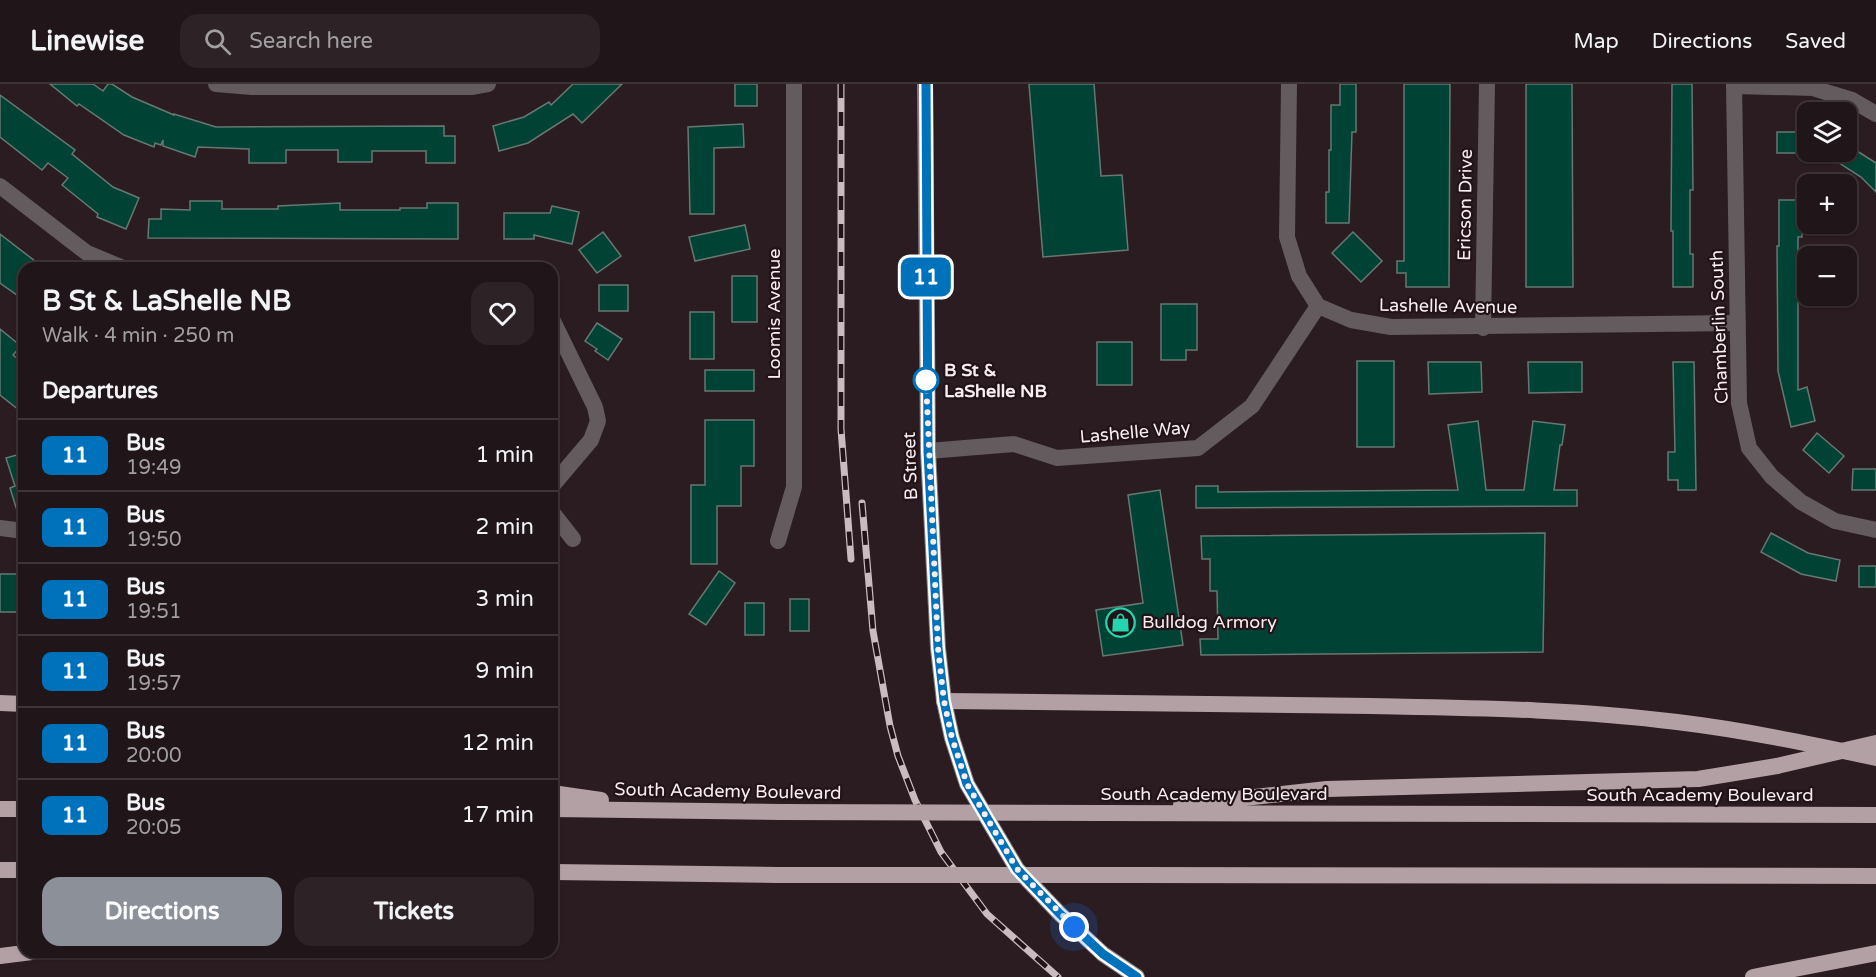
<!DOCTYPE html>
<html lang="en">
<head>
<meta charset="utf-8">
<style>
  body { margin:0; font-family:"Varela Round",sans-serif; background:#2d2226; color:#f1f3f6; height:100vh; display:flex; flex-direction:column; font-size:22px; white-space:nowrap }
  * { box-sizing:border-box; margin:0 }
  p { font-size:20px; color:#a29fa2 }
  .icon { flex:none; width:33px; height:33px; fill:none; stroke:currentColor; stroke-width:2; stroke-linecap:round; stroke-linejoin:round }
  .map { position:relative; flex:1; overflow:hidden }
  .details { position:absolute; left:18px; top:178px; width:540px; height:696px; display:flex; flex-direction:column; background:#201519; border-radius:18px; box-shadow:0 2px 4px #0004,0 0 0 2px #3d3438 }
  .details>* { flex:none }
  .badge { padding:0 12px; border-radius:9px; font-size:21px; line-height:39px }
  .controls { position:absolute; left:1797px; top:18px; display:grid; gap:12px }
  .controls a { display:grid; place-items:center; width:60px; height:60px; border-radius:12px; background:#201519; box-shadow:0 2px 4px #0004,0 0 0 2px #3d3438; font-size:30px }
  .you { position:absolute; width:30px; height:30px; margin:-15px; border:4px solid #fff; border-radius:50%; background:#1a73e8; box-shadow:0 0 0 9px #1a73e833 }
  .map>.badge { position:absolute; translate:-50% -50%; box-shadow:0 0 0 3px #fff }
  h2 { padding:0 24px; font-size:22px; line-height:54px }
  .round { display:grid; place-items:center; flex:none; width:63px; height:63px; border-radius:18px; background:#2d2226 }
  .overview { display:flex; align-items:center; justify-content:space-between; height:102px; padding:0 24px }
  h1 { font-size:28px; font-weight:700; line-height:45px }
  .cta { display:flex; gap:12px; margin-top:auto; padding:12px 24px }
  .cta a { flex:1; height:69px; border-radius:18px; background:#8c9099; color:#fff; font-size:24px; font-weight:700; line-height:69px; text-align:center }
  .cta a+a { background:#2d2226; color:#f1f3f6 }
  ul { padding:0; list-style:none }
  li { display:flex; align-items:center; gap:18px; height:72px; padding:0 24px; border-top:2px solid #3d3438 }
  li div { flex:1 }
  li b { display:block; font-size:22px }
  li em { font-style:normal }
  li .badge { min-width:66px; font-weight:700; text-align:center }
  header { display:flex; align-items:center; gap:36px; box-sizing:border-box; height:84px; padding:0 30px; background:#201519; border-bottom:2px solid #3d3438 }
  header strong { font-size:28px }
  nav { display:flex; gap:33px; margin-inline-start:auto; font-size:21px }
  .search { width:420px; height:54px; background:#2d2226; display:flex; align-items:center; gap:15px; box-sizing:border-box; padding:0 21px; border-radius:18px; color:#a29fa2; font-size:22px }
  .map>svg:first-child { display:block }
  .building { fill:#004233; stroke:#667872; stroke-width:1.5 }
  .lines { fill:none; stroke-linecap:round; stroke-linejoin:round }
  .minor { stroke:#635b5d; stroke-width:16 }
  .secondary { stroke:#887b7f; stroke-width:16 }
  .trunk { stroke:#b2a0a4; stroke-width:16 }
  .rail-casing { stroke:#c8bcbf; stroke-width:7 }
  .rail { stroke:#211317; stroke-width:4.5; stroke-dasharray:14; stroke-linecap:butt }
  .trunk-bridge { stroke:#b2a0a4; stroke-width:16 }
  .line-casing { stroke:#fff; stroke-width:14 }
  .line { stroke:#0072bc; stroke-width:9 }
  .walk { stroke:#f8edf0; stroke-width:6; stroke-dasharray:0 10.8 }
  .stop-dot { fill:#fff; stroke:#0072bc; stroke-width:3 }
  .labels { text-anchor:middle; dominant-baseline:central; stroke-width:4.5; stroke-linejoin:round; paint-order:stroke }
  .street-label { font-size:18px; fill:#f8edf0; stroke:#211317 }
  .stop-label { font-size:18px; font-weight:bold; fill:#f8edf0; stroke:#211317; text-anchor:start }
  .poi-label { font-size:18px; fill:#f8edf0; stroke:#211317; text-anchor:start }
</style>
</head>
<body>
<header>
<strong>Linewise</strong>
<div class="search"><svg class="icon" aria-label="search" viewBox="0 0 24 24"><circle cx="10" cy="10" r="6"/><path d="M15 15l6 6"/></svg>Search here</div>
<nav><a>Map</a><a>Directions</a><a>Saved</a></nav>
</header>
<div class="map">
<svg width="1876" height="893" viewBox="0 0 1876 893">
  <rect width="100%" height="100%" fill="#2b1c21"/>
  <g class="building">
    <path d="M50,0H93L103,7L108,0H112L132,13L174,31V30L216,43L444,42V52H455V79H426V67H372V78H338V66H286V79H249V65L198,63L195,73L163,62V56L161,61L155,59L154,63L124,51L79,20L77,22Z"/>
    <path d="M573,0H622L582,39L573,30L528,59L499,67L493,42L524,33L549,18L551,21Z"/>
    <rect x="735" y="0" width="22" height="22"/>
    <path d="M1029,0H1094L1101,92L1122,91L1128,166L1043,173Z"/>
    <path d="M1340,0H1356V48H1352L1349,139H1326V108H1329V66H1331V21H1340Z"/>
    <path d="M1404,0H1450L1449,203H1406V189H1397V177H1404Z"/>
    <path d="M1526,0H1572L1573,203H1526Z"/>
    <path d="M1672,0H1692L1693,106H1690V170H1693V203H1673V147H1671Z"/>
    <path d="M0,11L75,66L72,70L113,103L139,114L126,145L97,133L98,130L62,101L68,94L48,79L42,86L0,53Z"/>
    <path d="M743,40L744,63L714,64V130H690L688,43Z"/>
    <rect x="1777" y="48" width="31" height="21"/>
    <path d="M1846,60L1876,79V108L1861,93L1822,68H1846Z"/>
    <path d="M1779,116H1802V153H1798V306L1807,303L1815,337L1791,343L1778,287L1777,162H1779Z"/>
    <path d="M190,117H222V125H278V122L340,119V126H400V124H427V119H458V155L148,154L149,135H161V125L190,126Z"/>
    <path d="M552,122L579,128L572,160L534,151V155H504V129H550Z"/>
    <path d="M745,141L750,165L695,177L689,153Z"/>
    <path d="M603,148L621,172L597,189L579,166Z"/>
    <path d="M1353,148L1382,177L1361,198L1332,169Z"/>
    <path d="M0,150L44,184H24V216L0,199Z"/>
    <rect x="732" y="192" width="25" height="46"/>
    <rect x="599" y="201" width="29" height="26"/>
    <path d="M1161,220H1197V266H1186V276H1161Z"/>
    <rect x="690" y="228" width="24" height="47"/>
    <path d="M597,239L622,255L608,276L595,267L597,265L585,257Z"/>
    <path d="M0,245L21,262L13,271L24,280V330L0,311Z"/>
    <rect x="1097" y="258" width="35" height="43"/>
    <rect x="1357" y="277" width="37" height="86"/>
    <path d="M1428,278H1481L1482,308L1429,310Z"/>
    <path d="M1528,278H1582V308L1529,309Z"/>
    <path d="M1673,278H1694L1696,406H1678V396H1668V368H1675Z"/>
    <rect x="705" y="286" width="49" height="21"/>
    <path d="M705,336H754V382H741V422H717V480H691V401H705Z"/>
    <path d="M1478,337L1486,406H1524L1533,337L1565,341L1562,361H1560L1554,406H1577V422L1196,424V402H1218V408L1458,406L1448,341Z"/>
    <path d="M1817,349L1844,372L1829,389L1803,366Z"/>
    <path d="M24,369V436H20L10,404L15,402L6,374Z"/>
    <path d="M1853,385H1876V406H1852Z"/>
    <path d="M1160,406L1183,561L1103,572L1096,526L1143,519L1128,411Z"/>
    <path d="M1545,449L1543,568L1201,571L1200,555H1218L1217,507H1210V475H1202L1201,452Z"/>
    <path d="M1771,449L1808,469L1840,476L1836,497L1801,490L1761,468Z"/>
    <rect x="1859" y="482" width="17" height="21"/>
    <path d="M719,487L735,499L706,541L689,530Z"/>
    <rect x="0" y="490" width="24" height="38"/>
    <rect x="790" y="515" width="19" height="32"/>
    <rect x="745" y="519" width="19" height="32"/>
  </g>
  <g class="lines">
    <g class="minor">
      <path d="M216,0L252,3H471L488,0"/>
      <path d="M1289,0L1287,153L1299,192L1318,222L1351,236L1391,243L1737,239"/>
      <path d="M1734,0L1739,319L1749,364L1772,393L1801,418L1835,437L1876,446"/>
      <path d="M1734,2L1813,4L1852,16L1876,30"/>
      <path d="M0,102L87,169L123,184"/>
      <path d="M552,235L595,323L598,337L591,356L552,402"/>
      <path d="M1483,244L1487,0"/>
      <path d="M928,367L1014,360L1057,374L1198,364L1252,322L1318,222"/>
      <path d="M552,428L573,455"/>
      <path d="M0,444L24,447"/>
      <path d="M778,457L794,403V0"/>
    </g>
    <path class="secondary" d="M925,0L928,367L938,564L944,617L952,654L967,700L1017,785L1060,830L1103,870L1137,893"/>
    <g class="trunk">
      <path d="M944,617C1087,618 1230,619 1372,622C1474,624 1576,625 1677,638C1744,646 1810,660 1876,674"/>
      <path d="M0,619L24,620"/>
      <path d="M552,709L601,716"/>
      <path d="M1181,721L1327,705L1698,695L1777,682"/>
      <path d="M0,725H24"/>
      <path d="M552,725L781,728"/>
      <path d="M1103,729L1876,731"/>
      <path d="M0,786H24"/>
      <path d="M552,788L777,791"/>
      <path d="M1135,791L1876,792"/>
      <path d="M0,872L32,868"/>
      <path d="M1753,893L1876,869"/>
    </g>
    <defs>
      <g id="rail">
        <path d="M841,0V345L851,475"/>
        <path d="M862,419L873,547L890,642L898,672L915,716L941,768L987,830L1058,893"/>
      </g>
    </defs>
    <use href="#rail" class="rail-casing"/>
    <use href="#rail" class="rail"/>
    <g class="trunk-bridge">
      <path d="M1777,682L1876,659"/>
      <path d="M781,728L1103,729"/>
      <path d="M777,791H1135"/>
    </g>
  </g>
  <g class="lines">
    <defs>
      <path id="line" d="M926,0L928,367L938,564L944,617L952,654L967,700L1017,785L1060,830L1103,870L1137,893"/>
    </defs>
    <use href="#line" class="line-casing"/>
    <use href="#line" class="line"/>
    <path class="walk" d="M926,296L938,564L944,617L952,654L967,700L1017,785L1074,843"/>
  </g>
  <defs>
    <symbol id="shop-ring" viewBox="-11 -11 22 22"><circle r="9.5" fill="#211317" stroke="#26d5ae" stroke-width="1.5"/><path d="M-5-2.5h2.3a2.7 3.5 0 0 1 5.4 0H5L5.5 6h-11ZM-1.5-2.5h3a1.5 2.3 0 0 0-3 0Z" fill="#26d5ae"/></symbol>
  </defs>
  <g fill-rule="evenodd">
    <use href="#shop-ring" x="1104" y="522" width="33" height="33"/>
  </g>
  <circle class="stop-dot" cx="926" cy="296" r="12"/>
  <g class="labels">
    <g class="street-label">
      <text transform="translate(1465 121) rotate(-89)">Ericson Drive</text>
      <text transform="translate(1448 222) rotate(1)">Lashelle Avenue</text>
      <text transform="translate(774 230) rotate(-90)">Loomis Avenue</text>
      <text transform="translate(1719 243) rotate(-92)">Chamberlin South</text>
      <text transform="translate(1135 348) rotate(-5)">Lashelle Way</text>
      <text transform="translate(910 382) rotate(-92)">B Street</text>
      <text transform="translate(728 707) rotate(1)">South Academy Boulevard</text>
      <text x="1214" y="710">South Academy Boulevard</text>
      <text x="1700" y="711">South Academy Boulevard</text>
    </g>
    <g class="stop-label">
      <text x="944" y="286">B St &amp;<tspan x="944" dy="21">LaShelle NB</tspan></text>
    </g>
    <g class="poi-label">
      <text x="1142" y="538">Bulldog Armory</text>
    </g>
  </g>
</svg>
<div class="controls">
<a><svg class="icon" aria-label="layers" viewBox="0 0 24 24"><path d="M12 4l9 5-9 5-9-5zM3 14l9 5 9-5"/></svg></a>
<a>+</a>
<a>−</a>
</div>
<div class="you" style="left:1074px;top:843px"></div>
<b class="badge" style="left:926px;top:193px;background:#0072bc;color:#fff">11</b>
<section class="details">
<div class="overview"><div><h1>B St &amp; LaShelle NB</h1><p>Walk · 4 min · 250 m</p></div><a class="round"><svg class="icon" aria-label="heart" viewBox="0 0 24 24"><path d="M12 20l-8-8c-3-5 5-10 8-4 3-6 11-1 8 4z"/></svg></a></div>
<h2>Departures</h2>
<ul>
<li><span class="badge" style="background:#0072bc;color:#fff">11</span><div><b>Bus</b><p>19:49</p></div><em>1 min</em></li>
<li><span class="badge" style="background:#0072bc;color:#fff">11</span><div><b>Bus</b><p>19:50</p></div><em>2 min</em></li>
<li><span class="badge" style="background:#0072bc;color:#fff">11</span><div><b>Bus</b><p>19:51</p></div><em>3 min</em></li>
<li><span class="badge" style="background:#0072bc;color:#fff">11</span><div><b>Bus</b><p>19:57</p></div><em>9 min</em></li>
<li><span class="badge" style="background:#0072bc;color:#fff">11</span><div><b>Bus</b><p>20:00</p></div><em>12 min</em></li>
<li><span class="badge" style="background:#0072bc;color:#fff">11</span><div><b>Bus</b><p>20:05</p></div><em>17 min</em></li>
</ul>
<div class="cta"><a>Directions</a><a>Tickets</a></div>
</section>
</div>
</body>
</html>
